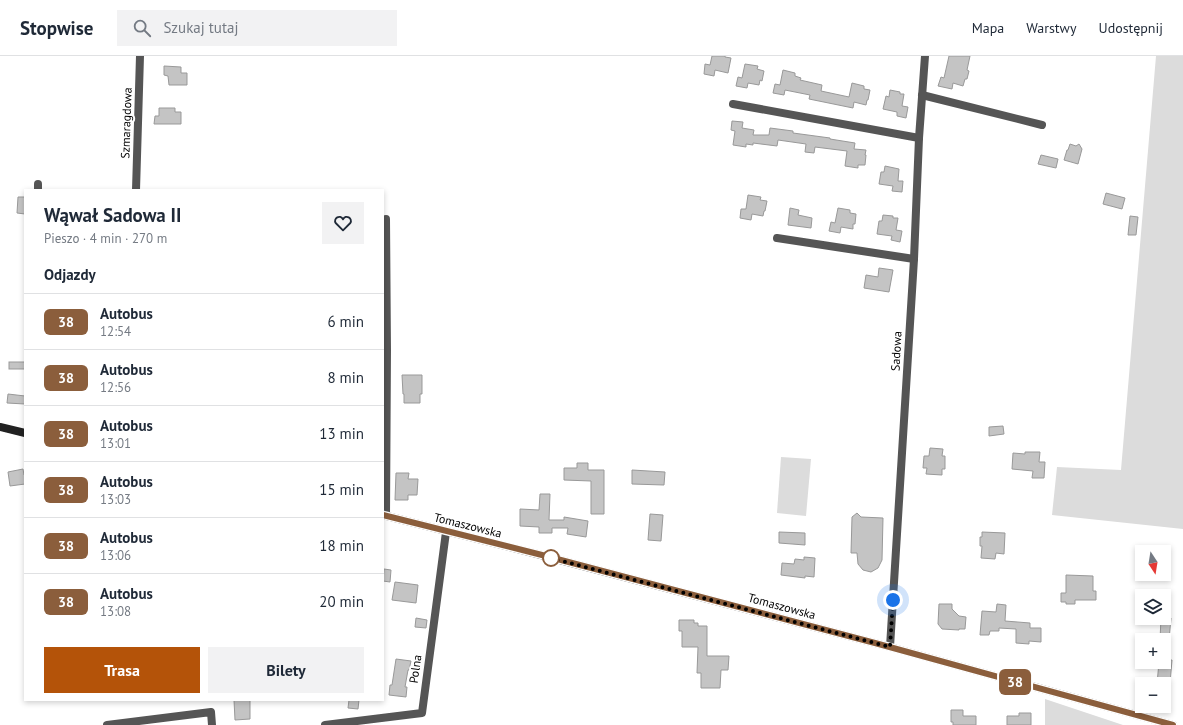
<!DOCTYPE html>
<html lang="pl">
<head>
<meta charset="utf-8">
<style>
  body { margin:0; font-family:"PT Sans",sans-serif; background:#f2f2f3; color:#1f2937; height:100vh; display:flex; flex-direction:column; font-size:15px; white-space:nowrap }
  * { box-sizing:border-box; margin:0 }
  p { font-size:13px; color:#747a83 }
  .icon { flex:none; width:22px; height:22px; fill:none; stroke:currentColor; stroke-width:2; stroke-linecap:round; stroke-linejoin:round }
  .map { position:relative; flex:1; overflow:hidden }
  .details { position:absolute; left:24px; top:133px; width:360px; height:512px; display:flex; flex-direction:column; background:#fff; border-radius:0px; box-shadow:0 2px 6px #0003 }
  .details>* { flex:none }
  .badge { padding:0 8px; border-radius:6px; font-size:14px; line-height:26px }
  .needle { width:26px; rotate:168deg }
  .tools { position:absolute; left:1135px; top:489px; display:grid; gap:8px }
  .tools a { display:grid; place-items:center; width:36px; height:36px; border-radius:0px; background:#fff; box-shadow:0 2px 6px #0003; font-size:20px }
  .you { position:absolute; width:20px; height:20px; margin:-10px; border:3px solid #fff; border-radius:50%; background:#1a73e8; box-shadow:0 0 0 6px #1a73e833 }
  .map>.badge { position:absolute; translate:-50% -50%; box-shadow:0 0 0 2px #fff }
  h2 { padding:0 20px; font-size:15px; line-height:36px }
  .round { display:grid; place-items:center; flex:none; width:42px; height:42px; border-radius:0px; background:#f2f2f3 }
  .summary { display:flex; align-items:center; justify-content:space-between; height:68px; padding:0 20px }
  h1 { font-size:19px; font-weight:600; line-height:30px }
  .action { display:flex; gap:8px; margin-top:auto; padding:8px 20px }
  .action a { flex:1; height:46px; border-radius:0px; background:#b45309; color:#fff; font-size:16px; font-weight:600; line-height:46px; text-align:center }
  .action a+a { background:#f2f2f3; color:#1f2937 }
  ul { padding:0; list-style:none }
  li { display:flex; align-items:center; gap:12px; height:56px; padding:0 20px; border-top:1px solid #e0e1e3 }
  li div { flex:1 }
  li b { display:block; font-size:15px }
  li em { font-style:normal }
  li .badge { min-width:44px; font-weight:700; text-align:center }
  header { display:flex; align-items:center; gap:24px; box-sizing:border-box; height:56px; padding:0 20px; background:#fff; border-bottom:1px solid #e0e1e3 }
  header strong { font-size:19px }
  nav { display:flex; gap:22px; margin-inline-start:auto; font-size:14px }
  .search { width:280px; height:36px; background:#f2f2f3; display:flex; align-items:center; gap:10px; box-sizing:border-box; padding:0 14px; border-radius:0px; color:#747a83; font-size:15px }
  .map>svg:first-child { display:block }
  .green { fill:#dcdcdc }
  .building { fill:#c4c4c4; stroke:#999 }
  .lines { fill:none; stroke-linecap:round; stroke-linejoin:round }
  .street { stroke:#555; stroke-width:8 }
  .secondary { stroke:#222; stroke-width:8 }
  .line-casing { stroke:#fff; stroke-width:9 }
  .line { stroke:#8b5e3c; stroke-width:6 }
  .walk { stroke:#000; stroke-width:4; stroke-dasharray:0 7.2 }
  .stop-dot { fill:#fff; stroke:#8b5e3c; stroke-width:2 }
  .labels { text-anchor:middle; dominant-baseline:central; stroke-width:4; stroke-linejoin:round; paint-order:stroke }
  .street-label { font-size:12px; fill:#000; stroke:#fff }
</style>
</head>
<body>
<header>
<strong>Stopwise</strong>
<div class="search"><svg class="icon" aria-label="search" viewBox="0 0 24 24"><circle cx="10" cy="10" r="6"/><path d="M15 15l6 6"/></svg>Szukaj tutaj</div>
<nav><a>Mapa</a><a>Warstwy</a><a>Udostępnij</a></nav>
</header>
<div class="map">
<svg width="1183" height="669" viewBox="0 0 1183 669">
  <rect width="100%" height="100%" fill="#fff"/>
  <g class="green">
    <path d="M1156,0H1183V473L1052,459L1057,411L1121,414Z"/>
    <path d="M781,401L811,403L806,460L777,457Z"/>
    <path d="M1045,643L1123,669H1045Z"/>
  </g>
  <g class="building">
    <path d="M712,0H725V1L731,2L728,17L715,14L714,20L704,18L705,8L710,9Z"/>
    <path d="M949,0H970L967,14L969,15L967,23H965L963,30L953,27L952,33L938,30L941,21L944,22Z"/>
    <path d="M745,8L758,10L757,13L764,15L762,25L760,24L759,29L748,27L747,32L736,30L738,21L742,22Z"/>
    <path d="M164,10L181,11V17H187V29H169L168,20L164,19Z"/>
    <path d="M783,14L795,17V20L801,22L800,24L822,29L821,35L849,41L852,27L864,30V33L870,34L868,44H867L866,49L854,46L853,52L809,43L810,39L785,34L784,39L773,37L775,28L780,29Z"/>
    <path d="M890,34L900,36V38H904L902,50L908,51L906,62L897,60V56L883,53L886,40L889,41Z"/>
    <path d="M159,52H175V56H181V68H154L155,60H159Z"/>
    <path d="M732,65L743,66L742,72L754,74L753,79H769L770,72L793,75V77L830,82V83L855,87L854,93L866,94L865,99H866L865,109H858V112L845,110L847,95L815,91L814,97L805,96L806,88L778,84L777,90L753,87V89L746,88V91L733,89L735,75L731,74Z"/>
    <path d="M1070,88L1076,90L1079,88L1082,93L1078,108L1064,104L1067,94H1068Z"/>
    <path d="M1041,99L1058,103L1056,112L1038,108Z"/>
    <path d="M885,110L899,113L898,125H903L902,136L892,135L893,130L879,128L881,116H884Z"/>
    <path d="M1106,137L1125,142L1122,153L1103,148Z"/>
    <path d="M748,139L761,141L760,144L767,145L765,155H764L763,160L752,158L751,164L740,162L741,153H746Z"/>
    <path d="M18,141H25V158L17,157Z"/>
    <path d="M790,152L799,154L798,159L812,162L811,172L788,169Z"/>
    <path d="M838,152L850,154V157L856,158L855,168H853V173L841,171L840,177L829,175L831,166L835,167Z"/>
    <path d="M883,159L893,160V162H898L896,174L902,175L900,186L891,184L892,180L877,178L879,165H882Z"/>
    <path d="M1130,160L1138,161L1136,179H1128Z"/>
    <path d="M879,212L893,214L889,236L864,232L866,219L878,221Z"/>
    <rect x="9" y="306" width="16" height="7"/>
    <path d="M402,319H422V338H420V347H404V338H403Z"/>
    <path d="M8,338L25,340V348L7,347Z"/>
    <path d="M1003,370L1004,378L989,380V371Z"/>
    <path d="M930,392L943,393L942,400H945V413H942V419L926,418L927,412H923L924,400H929Z"/>
    <path d="M1025,396H1040L1039,406H1045L1044,422H1032L1033,415L1012,413L1013,397L1025,398Z"/>
    <path d="M577,407H588V414H604V458H591V425L564,424V412H577Z"/>
    <path d="M23,413L24,419H25V428L10,430L8,416Z"/>
    <path d="M632,414L665,416L664,429L632,428Z"/>
    <path d="M396,417H409L408,423H418L417,439H408V444H395Z"/>
    <path d="M540,438H550L549,464H564V461L588,465L586,481L567,478L568,472H552V477H539V471L520,470V453L539,454Z"/>
    <path d="M857,457L861,461L883,462L882,504L878,512L871,516L863,514L858,508L857,497H851L852,461Z"/>
    <path d="M650,458L663,459L661,485L648,484Z"/>
    <path d="M779,476L805,477V489L779,487Z"/>
    <path d="M982,476L1005,477L1004,498L996,497L995,503L981,502L982,490H980V481H982Z"/>
    <path d="M804,501L815,502L814,521L805,520V522L781,519L782,507L794,508L795,503L804,504Z"/>
    <path d="M384,513L391,514L390,526L383,525Z"/>
    <path d="M1066,519L1093,520V535H1096V544H1075V548H1066V546H1061V537H1066Z"/>
    <path d="M395,526L418,529L416,547L392,544Z"/>
    <path d="M939,548H952V553L959,560L966,561L965,573H959V574L942,573L938,568Z"/>
    <path d="M997,548L1006,549L1005,565L1030,567V572H1041V586L1029,585V588L1016,587V573L999,572V575H990L989,579H980L982,555L996,556Z"/>
    <path d="M416,562L427,564L426,572L415,571Z"/>
    <path d="M1161,562H1171L1169,584H1160Z"/>
    <path d="M679,564H694V567H698V570H707V600H729L728,614H721L720,632H701V617H697L698,591H682V575H679Z"/>
    <path d="M396,603L411,605L409,614H408L405,631H407L406,641L389,639L390,629H392Z"/>
    <path d="M1164,604H1172L1170,628H1157L1159,606H1164Z"/>
    <path d="M234,644H250V663L235,664Z"/>
    <path d="M349,644H359L358,653L348,652Z"/>
    <path d="M951,654H963V660H976V669H953V666H951Z"/>
    <path d="M1019,657H1031V669H1007V660H1019Z"/>
  </g>
  <g class="lines">
    <g class="street">
      <path d="M922,39L1042,69"/>
      <path d="M733,48L919,82"/>
      <path d="M38,134V128"/>
      <path d="M136,134L140,0"/>
      <path d="M777,182L914,203"/>
      <path d="M386,460L387,294L386,163"/>
      <path d="M890,591L914,203L919,82L925,0"/>
      <path d="M107,669L211,656L212,669"/>
      <path d="M325,669L422,657L446,476"/>
    </g>
    <g class="secondary">
      <path d="M0,371L25,377"/>
      <path d="M383,459L541,499L890,591L1173,669"/>
    </g>
  </g>
  <g class="lines">
    <defs>
      <path id="line" d="M383,459L542,499L875,587L1173,669"/>
    </defs>
    <use href="#line" class="line-casing"/>
    <use href="#line" class="line"/>
    <path class="walk" d="M551,502L890,591L893,544"/>
  </g>
  <circle class="stop-dot" cx="551" cy="502" r="8"/>
  <g class="labels">
    <g class="street-label">
      <text transform="translate(126 67) rotate(-88)">Szmaragdowa</text>
      <text transform="translate(896 295) rotate(-87)">Sadowa</text>
      <text transform="translate(468 469) rotate(14)">Tomaszowska</text>
      <text transform="translate(782 550) rotate(15)">Tomaszowska</text>
      <text transform="translate(415 613) rotate(-82)">Polna</text>
    </g>
  </g>
</svg>
<div class="tools">
<a><svg class="needle" viewBox="-14 -14 28 28"><path d="M0-13l5 13h-10z" fill="#e53935"/><path d="M0 13l5-13h-10z" fill="#747a83"/></svg></a>
<a><svg class="icon" aria-label="layers" viewBox="0 0 24 24"><path d="M12 4l9 5-9 5-9-5zM3 14l9 5 9-5"/></svg></a>
<a>+</a>
<a>−</a>
</div>
<div class="you" style="left:893px;top:544px"></div>
<b class="badge" style="left:1015px;top:626px;background:#8b5e3c;color:#fff">38</b>
<section class="details">
<div class="summary"><div><h1>Wąwał Sadowa II</h1><p>Pieszo · 4 min · 270 m</p></div><a class="round"><svg class="icon" aria-label="heart" viewBox="0 0 24 24"><path d="M12 20l-8-8c-3-5 5-10 8-4 3-6 11-1 8 4z"/></svg></a></div>
<h2>Odjazdy</h2>
<ul>
<li><span class="badge" style="background:#8b5e3c;color:#fff">38</span><div><b>Autobus</b><p>12:54</p></div><em>6 min</em></li>
<li><span class="badge" style="background:#8b5e3c;color:#fff">38</span><div><b>Autobus</b><p>12:56</p></div><em>8 min</em></li>
<li><span class="badge" style="background:#8b5e3c;color:#fff">38</span><div><b>Autobus</b><p>13:01</p></div><em>13 min</em></li>
<li><span class="badge" style="background:#8b5e3c;color:#fff">38</span><div><b>Autobus</b><p>13:03</p></div><em>15 min</em></li>
<li><span class="badge" style="background:#8b5e3c;color:#fff">38</span><div><b>Autobus</b><p>13:06</p></div><em>18 min</em></li>
<li><span class="badge" style="background:#8b5e3c;color:#fff">38</span><div><b>Autobus</b><p>13:08</p></div><em>20 min</em></li>
</ul>
<div class="action"><a>Trasa</a><a>Bilety</a></div>
</section>
</div>
</body>
</html>
